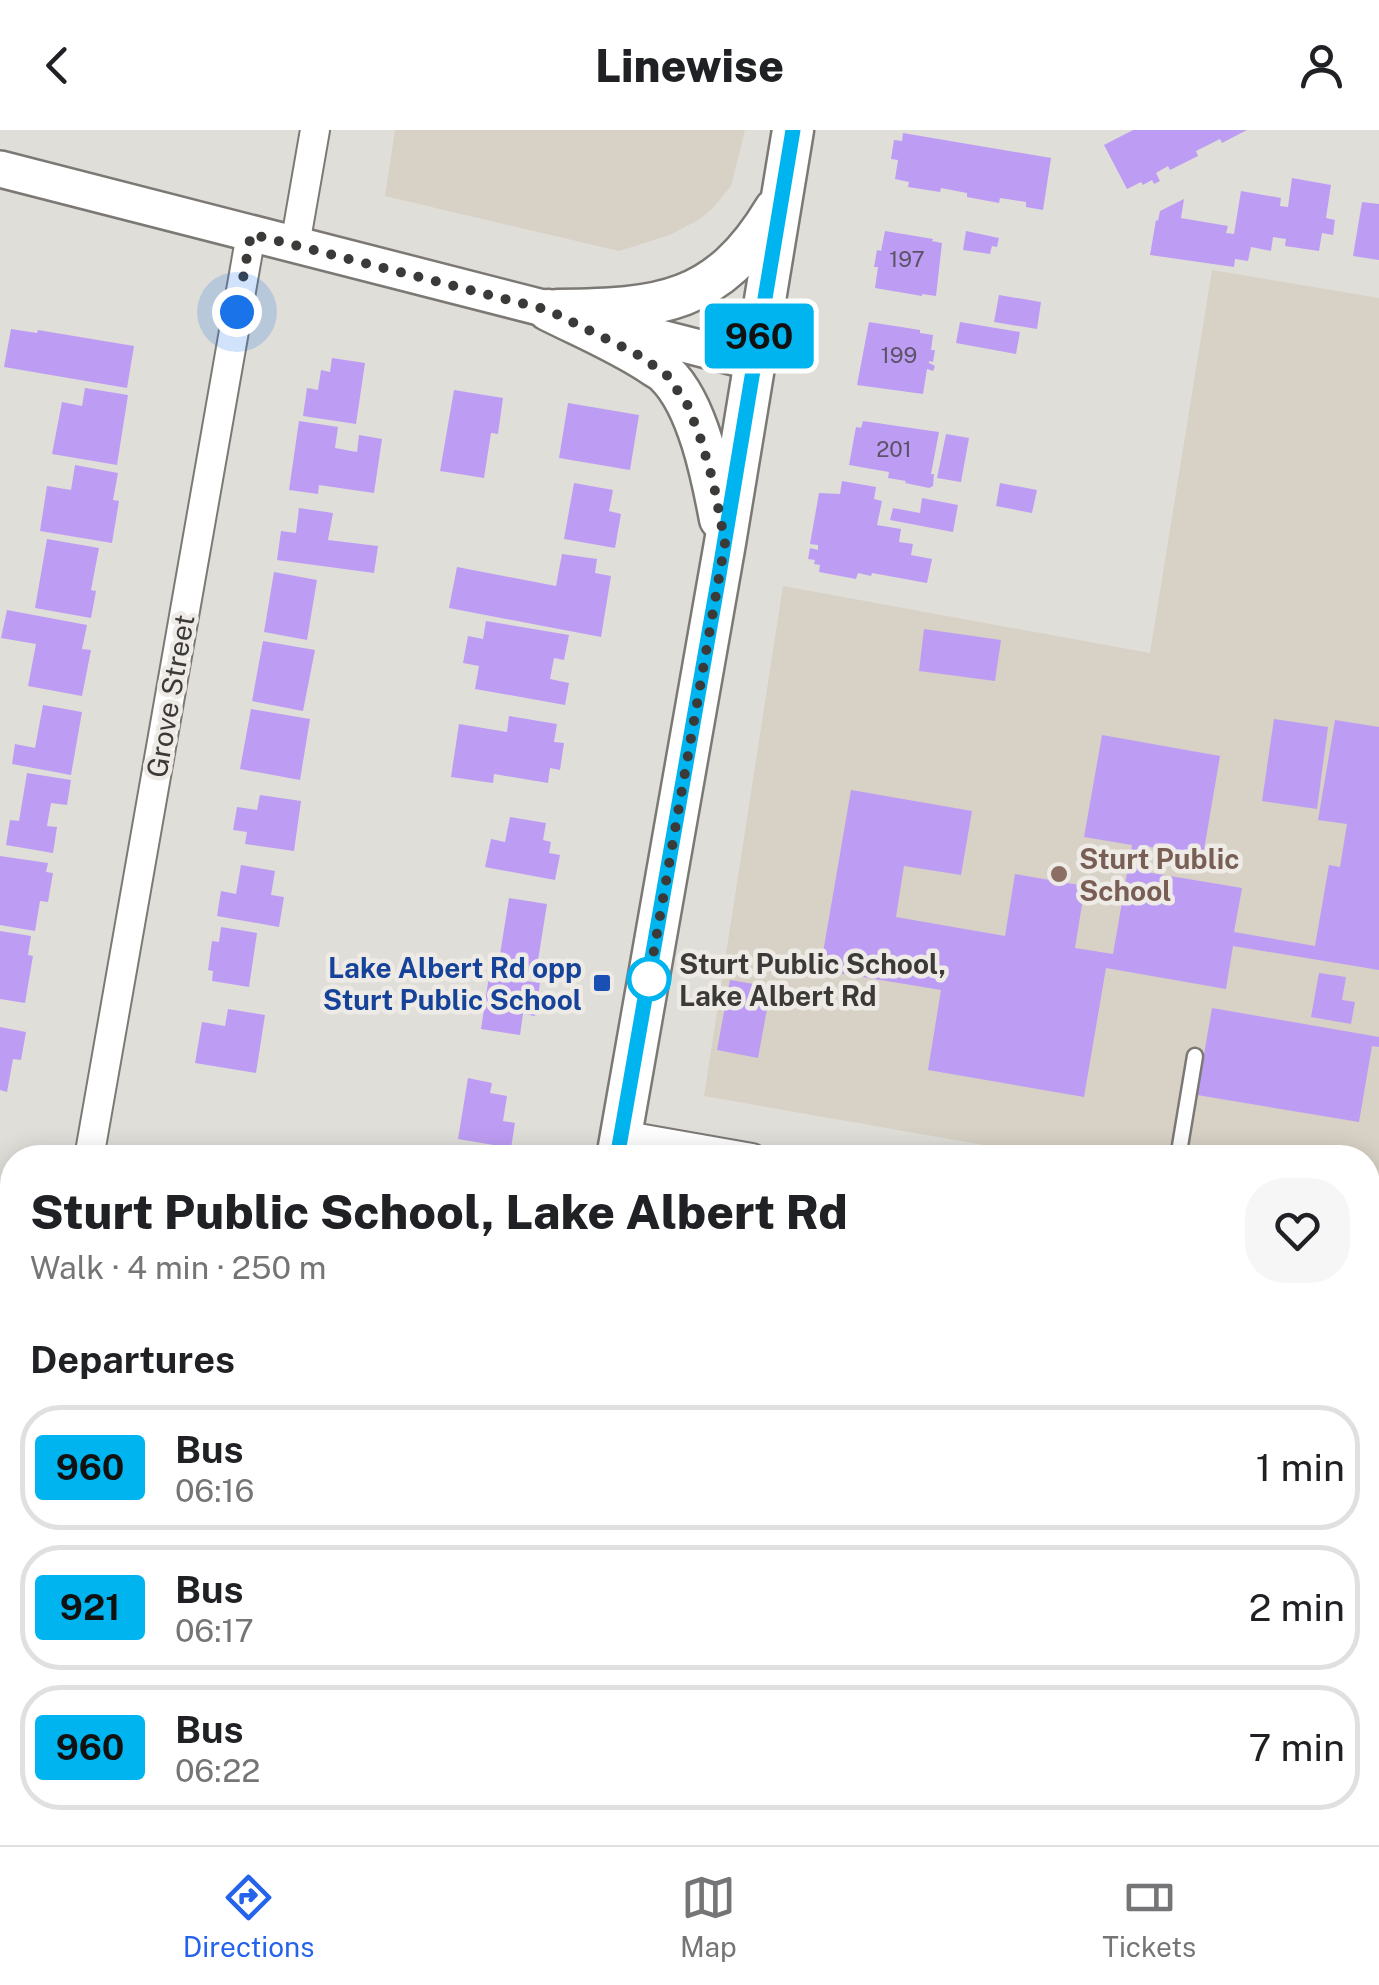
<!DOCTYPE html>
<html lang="en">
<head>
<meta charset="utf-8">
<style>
  body { margin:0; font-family:"Public Sans",sans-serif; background:#f6f6f6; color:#202124; height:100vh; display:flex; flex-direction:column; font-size:38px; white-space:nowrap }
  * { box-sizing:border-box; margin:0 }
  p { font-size:32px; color:#757577 }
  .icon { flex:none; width:55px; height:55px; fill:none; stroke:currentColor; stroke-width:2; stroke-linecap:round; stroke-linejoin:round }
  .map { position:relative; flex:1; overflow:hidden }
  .drawer { position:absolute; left:0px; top:1015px; width:1380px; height:700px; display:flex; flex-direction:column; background:#fff; border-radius:40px 40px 0 0; box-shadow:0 5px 25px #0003 }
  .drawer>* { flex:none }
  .badge { padding:0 20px; border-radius:8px; font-size:35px; line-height:65px }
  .you { position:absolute; width:50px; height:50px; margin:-25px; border:8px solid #fff; border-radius:50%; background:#1a73e8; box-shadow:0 0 0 15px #1a73e833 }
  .map>.badge { position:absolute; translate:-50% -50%; box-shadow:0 0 0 5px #fff }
  h2 { padding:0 30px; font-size:38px; line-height:90px }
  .round { display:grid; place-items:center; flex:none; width:105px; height:105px; border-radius:40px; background:#f6f6f6 }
  .overview { display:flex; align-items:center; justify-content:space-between; height:170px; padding:0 30px }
  h1 { font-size:48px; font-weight:800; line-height:75px }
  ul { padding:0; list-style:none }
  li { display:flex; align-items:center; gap:30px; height:125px; margin:0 20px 15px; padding:0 10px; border:5px solid #e0e0e0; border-radius:40px }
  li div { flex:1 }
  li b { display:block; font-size:38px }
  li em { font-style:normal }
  li .badge { min-width:110px; font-weight:700; text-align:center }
  header { display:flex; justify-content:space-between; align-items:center; height:130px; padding:0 30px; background:#fff; font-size:45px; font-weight:800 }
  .dock { display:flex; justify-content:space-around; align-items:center; height:140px; border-top:2px solid #e0e0e0; background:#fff; font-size:28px; color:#757577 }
  .dock a { display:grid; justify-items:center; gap:5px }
  .dock .on { color:#2563eb }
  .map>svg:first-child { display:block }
  .built { fill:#d8d1c6 }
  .building { fill:#bd9df4 }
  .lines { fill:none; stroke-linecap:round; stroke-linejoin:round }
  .service-casing { stroke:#7c7975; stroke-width:19 }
  .minor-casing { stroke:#7c7975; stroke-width:32 }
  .tertiary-casing { stroke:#7c7975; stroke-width:40 }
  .secondary-casing { stroke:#7c7975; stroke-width:45 }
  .service { stroke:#fff; stroke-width:14 }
  .minor { stroke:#fff; stroke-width:28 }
  .tertiary { stroke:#fff; stroke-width:35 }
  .secondary { stroke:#fff; stroke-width:40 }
  .line-casing { stroke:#fff; stroke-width:22 }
  .line { stroke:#00b5ef; stroke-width:15 }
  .walk { stroke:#3b3a38; stroke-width:10; stroke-dasharray:0 18 }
  .education-dot { fill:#8d6e63; stroke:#eeebe6; stroke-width:4 }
  .stop-dot { fill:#fff; stroke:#00b5ef; stroke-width:5 }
  .transit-dot { fill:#1a4fb4; stroke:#eeebe6; stroke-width:4 }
  .labels { text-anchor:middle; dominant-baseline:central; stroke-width:9; stroke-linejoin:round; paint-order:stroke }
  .number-label { font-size:22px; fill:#5c5367 }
  .street-label { font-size:28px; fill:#3b3a38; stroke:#eeebe6 }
  .education-label { font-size:28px; font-weight:bold; fill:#785e54; stroke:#eeebe6; text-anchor:start }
  .stop-label { font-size:28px; font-weight:bold; fill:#3b3a38; stroke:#eeebe6; text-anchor:start }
  .transit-label { font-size:28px; font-weight:bold; fill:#164399; stroke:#eeebe6; text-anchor:end }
</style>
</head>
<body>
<header><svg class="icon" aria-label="back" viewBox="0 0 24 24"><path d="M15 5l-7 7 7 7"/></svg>Linewise<svg class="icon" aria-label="person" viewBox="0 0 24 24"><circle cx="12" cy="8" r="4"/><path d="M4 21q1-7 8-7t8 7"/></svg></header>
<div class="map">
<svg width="1379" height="1715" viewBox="0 0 1379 1715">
  <rect width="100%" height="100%" fill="#e0ded9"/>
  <g class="built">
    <path d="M395,0H745L731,56L713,78L700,89L670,105L619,121L385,66Z"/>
    <path d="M1212,140L1379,168V1085L1368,1083V1028L1053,1027L704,966L783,456L1150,523Z"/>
    <path d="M1368,1336L1379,1338V1715H909L837,1703L1368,1702Z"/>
  </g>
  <g class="building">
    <path d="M1133,0H1247L1222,13L1220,9L1196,21L1198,26L1170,40L1168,36L1156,43L1160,51L1154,54L1152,50L1143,55L1141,52L1127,59L1104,15Z"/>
    <path d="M903,3L1051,28L1043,80L1026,77V72L1000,68L999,73L967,67V63L941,58L940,62L908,57L909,52L895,49L898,30L891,29L894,10L902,11Z"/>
    <path d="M1292,48L1331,55L1326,88L1335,90L1333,105L1322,103L1319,121L1285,116L1286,109L1273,107L1271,121L1251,117L1248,131L1235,129L1234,137L1150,125L1156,90L1158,91L1160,81L1184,69L1181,88L1228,96L1226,103L1234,104L1241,61L1281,68L1280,76L1288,77Z"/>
    <path d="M1362,72L1379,74V130L1353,126Z"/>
    <path d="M885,101L933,109L932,111L942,113L936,166L922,164V166L875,158L878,137H874L877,120L881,121Z"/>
    <path d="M966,101L999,108L997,117L992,116L990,124L963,120Z"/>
    <path d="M999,165L1041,172L1037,199L994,192Z"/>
    <path d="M869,192L920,200V203L933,205L931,220H935L933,232L929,231V233L935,236L933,241L927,239L923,264L857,255Z"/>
    <path d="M960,192L1020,202L1016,224L956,213Z"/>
    <path d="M11,199L37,203L38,200L134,216L127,258L4,237Z"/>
    <path d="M332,228L365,233L356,294L303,286L307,258L318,260L321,240L330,242Z"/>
    <path d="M85,258L128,265L117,335L52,324L62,272L82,276Z"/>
    <path d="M454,260L503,268L498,304L491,303L484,348L440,341Z"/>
    <path d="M568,273L639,285L630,340L559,328Z"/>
    <path d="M299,291L338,297L335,318L357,322L359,305L382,309L374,363L319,355L318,364L289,360Z"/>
    <path d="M863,291L939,302L931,344H934L933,356L929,358L905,353L906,351L888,348L889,342L849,335L856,297L861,298Z"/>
    <path d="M946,304L969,308L961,352L937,348Z"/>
    <path d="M75,335L118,343L113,370L119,371L112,413L40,401L47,356L71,360Z"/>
    <path d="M842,351L876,357L874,369L882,371L877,395L901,399L899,412L913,414L911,425L932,429L927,453L872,443L871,446L858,443L856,449L819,442L820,435L814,434L815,430L808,429L810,418L818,420V415L810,414L819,363L840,364Z"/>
    <path d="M574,353L613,360L609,381L621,384L615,418L564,409Z"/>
    <path d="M1000,353L1037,360L1032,383L996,376Z"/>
    <path d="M922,368L958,375L953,402L890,390L893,378L920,383Z"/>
    <path d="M299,378L333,383L328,410L378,416L374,443L277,430L281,401L296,403Z"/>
    <path d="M47,409L99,418L91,460L96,461L91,488L35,478Z"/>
    <path d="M562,424L597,429L595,443L611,446L601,507L449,478L457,437L556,456Z"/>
    <path d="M274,442L317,450L307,510L264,502Z"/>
    <path d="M7,480L87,495L82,519L91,520L82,566L28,556L36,514L1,508Z"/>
    <path d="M486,491L569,505L564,530L554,528L550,549L569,553L565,575L475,559L479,536L463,533L468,506L483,509Z"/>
    <path d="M924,499L1001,510L995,551L919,541Z"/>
    <path d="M263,511L315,520L303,581L252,571Z"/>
    <path d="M43,575L82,582L71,645L12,634L15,614L35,618Z"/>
    <path d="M251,579L310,589L300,650L240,639Z"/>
    <path d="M509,586L557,594L554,612L564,613L560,640L550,638L548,653L494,644L493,653L451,647L459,594L507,602Z"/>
    <path d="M1274,589L1328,597L1317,679L1262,671Z"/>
    <path d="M1335,590L1379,597V840L1233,816L1226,859L1106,838L1084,967L928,940L941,860L820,840L851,660L972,681L961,745L904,736L896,787L1005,806L1015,744L1085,756L1075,818L1113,824L1132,715L1084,707L1102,605L1220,626L1203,726L1144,716L1140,741L1242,758L1234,802L1315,816L1329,735L1340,737L1347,694L1318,690Z"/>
    <path d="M27,643L71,650L67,675L51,673L47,696L57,697L53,723L6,715L10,690L19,691Z"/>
    <path d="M260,665L301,671L294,721L245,714L247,702L233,700L237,677L257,680Z"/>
    <path d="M510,687L546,693L543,710L551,712L549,723L560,725L555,750L485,737L491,709L505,712Z"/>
    <path d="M0,726L48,733L46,742L53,743L48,772L40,771L35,801L0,795Z"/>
    <path d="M241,735L275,741L271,765L284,767L279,797L217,786L221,761L236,764Z"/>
    <path d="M509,768L547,774L536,843L498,837Z"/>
    <path d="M221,797L257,803L249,857L212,851L213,841L208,840L212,811L219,812Z"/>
    <path d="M0,801L31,806L28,825L33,826L25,873L0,869Z"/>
    <path d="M1319,843L1346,847L1342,870L1355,872L1351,894L1311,887Z"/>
    <path d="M489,846L540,853L535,886L523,884L520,905L481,899Z"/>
    <path d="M730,850L771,857L758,928L717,920Z"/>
    <path d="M1212,878L1379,907V917L1372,916L1359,992L1197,965Z"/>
    <path d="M228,879L265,885L256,943L195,933L202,892L225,896Z"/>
    <path d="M0,897L26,902L21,930L13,929L7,962L0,960Z"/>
    <path d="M468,948L492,953L490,963L507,966L503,991L515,993L511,1018L458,1009Z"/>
    <path d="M176,1017L219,1026V1028H174Z"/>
    <path d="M0,1130L11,1132L6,1163L0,1162Z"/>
    <path d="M1368,1219L1379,1221V1291L1368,1289Z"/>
    <path d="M179,1702H199L197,1715H176Z"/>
    <path d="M203,1702H223L221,1715H201Z"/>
    <path d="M352,1702H389L391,1703L388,1715H349Z"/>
    <path d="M607,1702H654L653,1708H658L657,1715H605Z"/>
    <path d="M736,1702H763L760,1715H734Z"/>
    <path d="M889,1702H996L993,1715L954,1712V1715H951L888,1705Z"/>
    <path d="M1003,1702H1097L1158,1713V1715H1001Z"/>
  </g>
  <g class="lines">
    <defs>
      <path id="service" d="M1178,1028L1195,926"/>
      <g id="minor">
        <path d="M295,115L315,0"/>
        <path d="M621,1005L752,1028"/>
        <path d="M89,1028L251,104"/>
        <path d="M1368,1133L1379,1135"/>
        <path d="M0,1263L12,1265"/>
        <path d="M0,1535L12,1464"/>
      </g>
      <path id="tertiary" d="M0,39L754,232"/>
      <g id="secondary">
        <path d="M548,180C584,198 620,213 653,235C657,238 662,240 666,244C698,275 712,346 720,389"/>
        <path d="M557,180C660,179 718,174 775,79"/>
        <path d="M617,1028L725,413L793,0"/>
        <path d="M498,1715L500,1702"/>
      </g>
    </defs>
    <use href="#service" class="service-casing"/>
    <use href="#minor" class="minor-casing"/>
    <use href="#tertiary" class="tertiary-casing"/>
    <use href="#secondary" class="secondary-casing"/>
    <use href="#service" class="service"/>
    <use href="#minor" class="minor"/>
    <use href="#tertiary" class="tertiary"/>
    <use href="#secondary" class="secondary"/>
  </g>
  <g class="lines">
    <defs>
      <path id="line" d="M617,1028L718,451L793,0"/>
    </defs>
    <use href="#line" class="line-casing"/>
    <use href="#line" class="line"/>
    <path class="walk" d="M237,182L251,104L548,180L635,223L666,244L687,274L700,307L713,351L725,413L649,849"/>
  </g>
  <circle class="education-dot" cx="1059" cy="744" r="10"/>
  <circle class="stop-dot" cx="649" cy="849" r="20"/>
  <rect class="transit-dot" x="592" y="843" width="20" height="20" rx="5"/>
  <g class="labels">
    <g class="number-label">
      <text x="907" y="129">197</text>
      <text x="899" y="225">199</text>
      <text x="894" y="319">201</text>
    </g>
    <g class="street-label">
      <text transform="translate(170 566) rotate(-80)">Grove Street</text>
    </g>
    <g class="education-label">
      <text x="1079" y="728">Sturt Public<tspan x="1079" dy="32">School</tspan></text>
    </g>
    <g class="stop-label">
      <text x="679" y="833">Sturt Public School,<tspan x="679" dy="32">Lake Albert Rd</tspan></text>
    </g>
    <g class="transit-label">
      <text x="582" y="837">Lake Albert Rd opp<tspan x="582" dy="32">Sturt Public School</tspan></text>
    </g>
  </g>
</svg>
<div class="you" style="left:237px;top:182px"></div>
<b class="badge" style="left:759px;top:206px;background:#00b5ef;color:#111">960</b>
<section class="drawer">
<div class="overview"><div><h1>Sturt Public School, Lake Albert Rd</h1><p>Walk · 4 min · 250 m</p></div><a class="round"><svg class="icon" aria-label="heart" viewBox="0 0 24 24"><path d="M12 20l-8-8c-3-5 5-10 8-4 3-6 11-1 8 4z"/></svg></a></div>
<h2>Departures</h2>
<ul>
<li><span class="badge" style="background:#00b5ef;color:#111">960</span><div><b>Bus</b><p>06:16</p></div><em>1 min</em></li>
<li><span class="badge" style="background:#00b5ef;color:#111">921</span><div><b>Bus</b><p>06:17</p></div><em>2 min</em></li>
<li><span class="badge" style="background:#00b5ef;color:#111">960</span><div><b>Bus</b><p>06:22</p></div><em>7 min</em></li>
</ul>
</section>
</div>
<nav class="dock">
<a class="on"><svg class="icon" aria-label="directions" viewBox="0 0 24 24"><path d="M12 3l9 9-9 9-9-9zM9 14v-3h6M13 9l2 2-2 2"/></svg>Directions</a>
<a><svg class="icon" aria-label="map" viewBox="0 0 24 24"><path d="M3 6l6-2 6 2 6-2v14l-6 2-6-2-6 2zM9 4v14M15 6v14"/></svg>Map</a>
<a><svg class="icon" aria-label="tickets" viewBox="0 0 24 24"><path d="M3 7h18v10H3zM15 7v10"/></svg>Tickets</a>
</nav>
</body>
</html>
